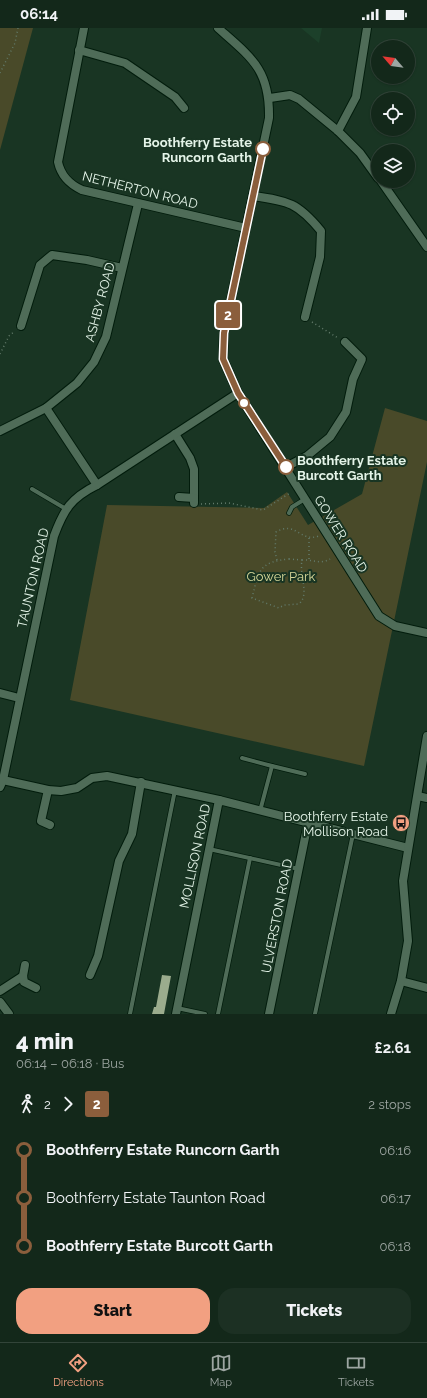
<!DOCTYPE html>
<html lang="en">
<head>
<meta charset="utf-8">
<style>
  body { margin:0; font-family:Raleway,sans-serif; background:#1c3023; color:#f1f3f6; height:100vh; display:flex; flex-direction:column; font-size:15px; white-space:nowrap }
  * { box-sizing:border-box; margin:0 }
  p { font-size:13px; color:#9da6a2 }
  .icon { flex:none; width:22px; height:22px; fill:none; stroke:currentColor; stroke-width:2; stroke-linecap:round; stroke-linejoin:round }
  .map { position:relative; height:986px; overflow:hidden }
  .sheet { display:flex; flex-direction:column; background:#13281a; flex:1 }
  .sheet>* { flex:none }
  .badge { padding:0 8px; border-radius:3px; font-size:14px; line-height:26px }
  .needle { width:26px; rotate:298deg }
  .controls { position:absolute; left:371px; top:12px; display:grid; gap:8px }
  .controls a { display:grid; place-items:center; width:44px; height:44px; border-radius:50%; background:#13281a; box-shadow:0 1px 3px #0004,0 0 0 1px #324439; font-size:20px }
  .map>.badge { position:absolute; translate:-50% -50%; box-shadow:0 0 0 2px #fff }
  .legs { display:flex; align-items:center; gap:6px; height:44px; padding:0 16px; font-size:13px }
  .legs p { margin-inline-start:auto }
  .overview { display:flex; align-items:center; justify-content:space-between; height:68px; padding:0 16px }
  h1 { font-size:22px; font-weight:800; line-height:30px }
  .primary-button { display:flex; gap:8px; margin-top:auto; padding:8px 16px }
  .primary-button a { flex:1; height:46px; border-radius:16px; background:#f2a081; color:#111; font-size:16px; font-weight:800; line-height:46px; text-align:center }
  .primary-button a+a { background:#1c3023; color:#f1f3f6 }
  ul { padding:0 16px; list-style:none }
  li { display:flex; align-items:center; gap:14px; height:48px; font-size:15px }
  li i { display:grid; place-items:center; width:6px; height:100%; margin:0 5px; background:currentColor }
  li i::after { content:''; width:10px; height:10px; margin:-5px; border:3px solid; border-radius:50%; background:#13281a }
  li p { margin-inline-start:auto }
  li:first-child i { background:linear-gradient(#0000 50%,currentColor 0) }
  li:last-child i { background:linear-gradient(currentColor 50%,#0000 0) }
  .status { display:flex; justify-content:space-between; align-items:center; height:28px; padding:0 20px; background:#13281a; direction:ltr }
  .status svg { height:11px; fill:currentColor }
  .menu { display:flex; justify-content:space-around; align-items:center; height:56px; border-top:1px solid #324439; background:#13281a; font-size:11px; color:#9da6a2 }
  .menu a { display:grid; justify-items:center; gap:2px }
  .menu .current { color:#f2a081 }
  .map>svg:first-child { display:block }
  .built { fill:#1c402a }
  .green { fill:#494a29 }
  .building { fill:#9bac8d }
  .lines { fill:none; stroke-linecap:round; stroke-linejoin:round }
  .lane-casing { stroke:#021c0c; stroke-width:5.5 }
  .street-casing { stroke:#021c0c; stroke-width:10 }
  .path { stroke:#637b6b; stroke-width:1.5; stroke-dasharray:1 3; stroke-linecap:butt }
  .lane { stroke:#4f6c58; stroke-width:4 }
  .street { stroke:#4f6c58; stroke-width:8 }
  .line-1-casing { stroke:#fff; stroke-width:9 }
  .line-1 { stroke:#8b5e3c; stroke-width:6 }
  .stop-1-dot { fill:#fff; stroke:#8b5e3c; stroke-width:2 }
  .labels { text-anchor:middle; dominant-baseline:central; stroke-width:4; stroke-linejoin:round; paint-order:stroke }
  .stop-label { font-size:13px; font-weight:bold; fill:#e4f4e8; stroke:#193523; text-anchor:end }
  .street-label { font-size:13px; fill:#e4f4e8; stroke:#193523 }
  .park-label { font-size:13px; fill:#d6d799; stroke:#193523 }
  .poi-label { font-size:13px; fill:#e4f4e8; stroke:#193523; text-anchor:end }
</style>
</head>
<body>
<div class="status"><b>06:14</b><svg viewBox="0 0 49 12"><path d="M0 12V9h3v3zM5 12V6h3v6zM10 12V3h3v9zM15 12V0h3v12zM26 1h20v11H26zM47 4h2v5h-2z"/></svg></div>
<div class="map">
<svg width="427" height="986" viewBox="0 0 427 986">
  <rect width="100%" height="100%" fill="#193523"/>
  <path class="built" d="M301,0H322L319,15Z"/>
  <g class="green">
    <path d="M0,0H33L0,122Z"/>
    <path d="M385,380L427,393V434L364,738L70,672L107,477L264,480L287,464L308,497L362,466Z"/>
  </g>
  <path class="building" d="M162,947L171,948L164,986H152L154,979H156Z"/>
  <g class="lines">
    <defs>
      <g id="lane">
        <path d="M32,461L66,481"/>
        <path d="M289,485L292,479L305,471"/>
        <path d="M242,730L272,738L260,783"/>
        <path d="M272,738L305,746"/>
        <path d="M209,821L299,841"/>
        <path d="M177,980L205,986"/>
        <path d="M130,986L175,762"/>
        <path d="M218,986L250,830"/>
        <path d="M315,986L353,806"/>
      </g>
      <g id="street">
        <path d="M84,0L58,134C61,148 69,156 82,162L246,200"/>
        <path d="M218,0C252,30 270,42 269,90L224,305L223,331L238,365L379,588L395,598L427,605"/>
        <path d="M79,22L125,35L175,69L184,80"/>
        <path d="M270,70L290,67L299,71L338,103L360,125L378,150"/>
        <path d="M338,103L356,69L367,0"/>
        <path d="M381,153L427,219"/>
        <path d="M253,168C289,173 298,175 321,203L320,229L305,289"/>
        <path d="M21,298L40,237L52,227L87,232L122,240"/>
        <path d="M46,380L97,457"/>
        <path d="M0,403L46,380L77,355L94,334L106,309L138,176"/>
        <path d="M175,406L190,430L194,441V475"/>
        <path d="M286,439L307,428L330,409L346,384L353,351L362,331L345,314"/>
        <path d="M179,469L194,470"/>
        <path d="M0,665L19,670"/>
        <path d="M3,752L48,762L61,763L77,760L92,750L107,748L219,772"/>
        <path d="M0,759L3,752L54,508C64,481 71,470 97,457L238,365"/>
        <path d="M48,762L41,793L50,797"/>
        <path d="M418,768L427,770"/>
        <path d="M25,937L23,948L24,954L36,960"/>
        <path d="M90,947L98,928L119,833L132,806L141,754"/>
        <path d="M401,953L427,960"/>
        <path d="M0,963L23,948"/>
        <path d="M0,974L9,986"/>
        <path d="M176,986L219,772L408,820"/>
        <path d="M269,986L308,795"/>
        <path d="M391,986L401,953L408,913L403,853L427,708"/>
      </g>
    </defs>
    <use href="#lane" class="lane-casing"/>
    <use href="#street" class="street-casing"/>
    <g class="path">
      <path d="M0,45L15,15L18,0"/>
      <path d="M312,294L338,310"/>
      <path d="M0,326L9,308L15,303"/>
      <path d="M201,476L229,475L263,482L290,465"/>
      <path d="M289,531L302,532C299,548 310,566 299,576L284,577L279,580L252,570C259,542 259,534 289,531Z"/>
      <path d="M309,531V510"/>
      <path d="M277,532L275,524L276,504C296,492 300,515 319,508"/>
      <path d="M302,532C312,531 320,537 330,531"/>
    </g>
    <use href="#lane" class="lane"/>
    <use href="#street" class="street"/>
  </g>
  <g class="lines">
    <defs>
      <path id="line-1" d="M263,121L224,305L223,331L238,365L286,439"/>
    </defs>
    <use href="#line-1" class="line-1-casing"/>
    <use href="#line-1" class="line-1"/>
  </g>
  <defs>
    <symbol id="bus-disc" viewBox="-11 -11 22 22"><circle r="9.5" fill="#f2a081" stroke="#193523"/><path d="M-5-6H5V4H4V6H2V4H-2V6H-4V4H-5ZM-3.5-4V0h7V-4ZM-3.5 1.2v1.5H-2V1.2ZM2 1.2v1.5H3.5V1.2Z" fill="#111"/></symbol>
  </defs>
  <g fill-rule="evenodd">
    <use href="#bus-disc" x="391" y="785" width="20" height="20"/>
  </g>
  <g class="stop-1-dot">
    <circle cx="263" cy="121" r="7"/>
    <circle cx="244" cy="375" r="5"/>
    <circle cx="286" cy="439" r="7"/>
  </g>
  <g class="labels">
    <g class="stop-label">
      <text x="252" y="114">Boothferry Estate<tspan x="252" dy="15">Runcorn Garth</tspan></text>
      <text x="297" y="432" text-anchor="start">Boothferry Estate<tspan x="297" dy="15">Burcott Garth</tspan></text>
    </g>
    <g class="street-label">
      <text transform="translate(140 162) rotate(14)">NETHERTON ROAD</text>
      <text transform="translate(100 274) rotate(-75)">ASHBY ROAD</text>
      <text transform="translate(341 506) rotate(58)">GOWER ROAD</text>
      <text transform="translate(33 550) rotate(-77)">TAUNTON ROAD</text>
      <text transform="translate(195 828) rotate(-78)">MOLLISON ROAD</text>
      <text transform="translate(277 888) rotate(-79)">ULVERSTON ROAD</text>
    </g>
    <g class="park-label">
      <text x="281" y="548">Gower Park</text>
    </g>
    <g class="poi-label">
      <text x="388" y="788">Boothferry Estate<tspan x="388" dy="15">Mollison Road</tspan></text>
    </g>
  </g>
</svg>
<div class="controls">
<a><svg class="needle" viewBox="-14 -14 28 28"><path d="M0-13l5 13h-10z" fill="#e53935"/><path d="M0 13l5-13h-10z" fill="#9da6a2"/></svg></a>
<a><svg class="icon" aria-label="locate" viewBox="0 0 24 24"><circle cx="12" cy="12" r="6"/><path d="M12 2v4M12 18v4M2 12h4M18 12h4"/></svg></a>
<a><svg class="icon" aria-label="layers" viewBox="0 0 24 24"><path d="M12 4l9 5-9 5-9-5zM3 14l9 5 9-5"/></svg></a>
</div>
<b class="badge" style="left:228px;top:287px;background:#8b5e3c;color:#fff">2</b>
</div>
<section class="sheet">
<div class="overview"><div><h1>4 min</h1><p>06:14 – 06:18 · Bus</p></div><b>£2.61</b></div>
<div class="legs"><svg class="icon" aria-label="walk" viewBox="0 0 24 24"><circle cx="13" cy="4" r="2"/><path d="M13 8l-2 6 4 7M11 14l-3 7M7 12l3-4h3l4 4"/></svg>2<svg class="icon" aria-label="forward" viewBox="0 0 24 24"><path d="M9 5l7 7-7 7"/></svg><b class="badge" style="background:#8b5e3c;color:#fff">2</b><p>2 stops</p></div>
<ul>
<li><i style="color:#8b5e3c"></i><b>Boothferry Estate Runcorn Garth</b><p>06:16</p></li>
<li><i style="color:#8b5e3c"></i><span>Boothferry Estate Taunton Road</span><p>06:17</p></li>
<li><i style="color:#8b5e3c"></i><b>Boothferry Estate Burcott Garth</b><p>06:18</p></li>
</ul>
<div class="primary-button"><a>Start</a><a>Tickets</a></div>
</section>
<nav class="menu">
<a class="current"><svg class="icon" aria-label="directions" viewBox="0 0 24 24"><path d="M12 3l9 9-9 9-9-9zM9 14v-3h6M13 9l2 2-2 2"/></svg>Directions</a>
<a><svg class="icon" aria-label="map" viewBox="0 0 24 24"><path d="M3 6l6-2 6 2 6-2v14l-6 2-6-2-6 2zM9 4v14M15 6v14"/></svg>Map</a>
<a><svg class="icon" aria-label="tickets" viewBox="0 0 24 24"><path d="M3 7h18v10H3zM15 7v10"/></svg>Tickets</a>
</nav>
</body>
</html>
